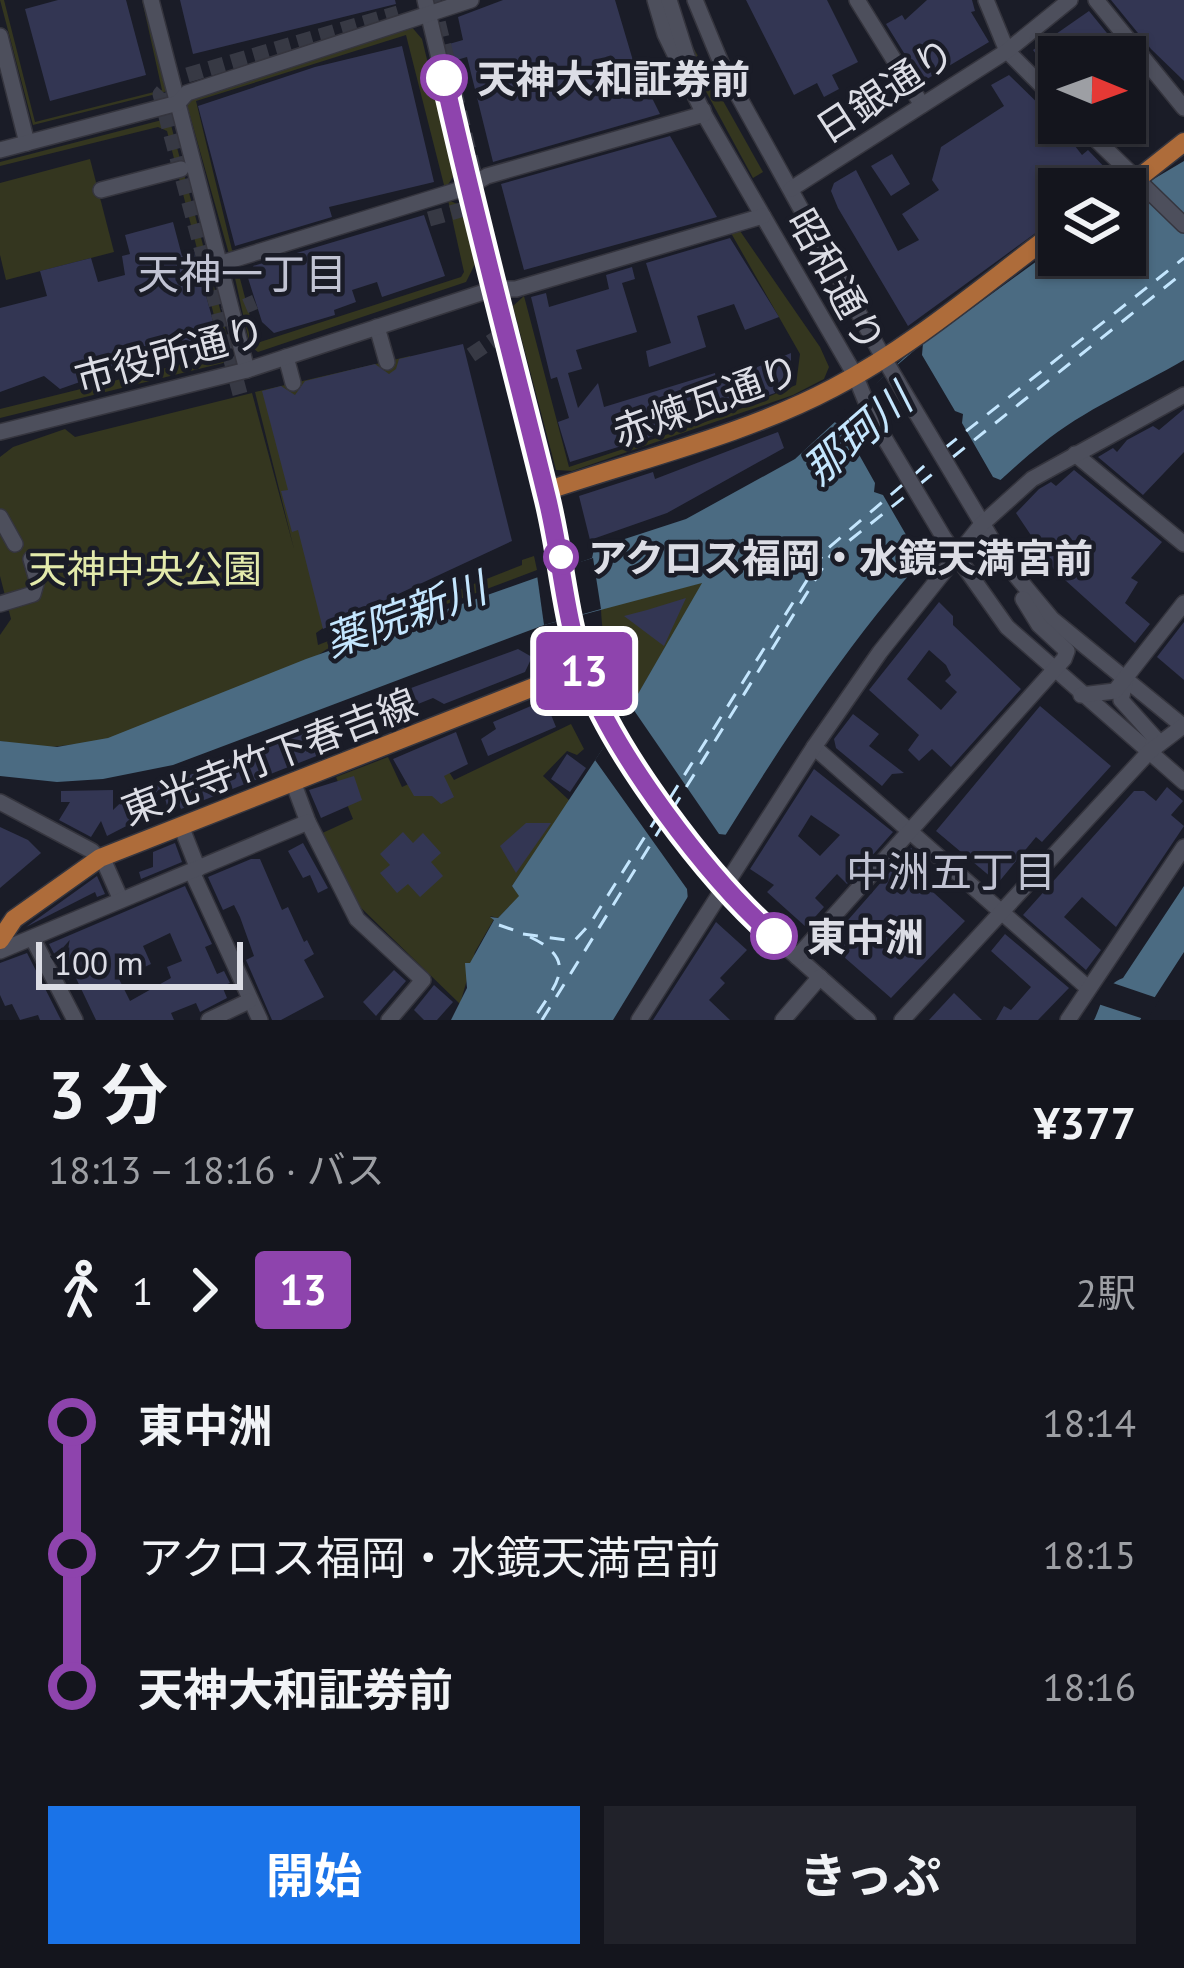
<!DOCTYPE html>
<html lang="ja">
<head>
<meta charset="utf-8">
<style>
  body { margin:0; font-family:"PT Sans","Noto Sans JP",sans-serif; background:#21222a; color:#f1f3f6; height:100vh; display:flex; flex-direction:column; font-size:45px; white-space:nowrap }
  * { box-sizing:border-box; margin:0 }
  p { font-size:39px; color:#9d9fa4 }
  .icon { flex:none; width:66px; height:66px; fill:none; stroke:currentColor; stroke-width:2; stroke-linecap:round; stroke-linejoin:round }
  .map { position:relative; height:1020px; overflow:hidden }
  .drawer { display:flex; flex-direction:column; background:#14151d; flex:1 }
  .drawer>* { flex:none }
  .badge { padding:0 24px; border-radius:9px; font-size:42px; line-height:78px }
  .needle { width:78px; rotate:91deg }
  .controls { position:absolute; left:1038px; top:36px; display:grid; gap:24px }
  .controls a { display:grid; place-items:center; width:108px; height:108px; border-radius:0px; background:#14151d; box-shadow:0 3px 9px #0004,0 0 0 3px #33343b; font-size:60px }
  .scale { position:absolute; left:36px; bottom:30px; width:207px; box-sizing:border-box; padding-left:12px; border:6px solid #dcdde5; border-top:0; font-size:33px; line-height:42px; white-space:nowrap; color:#dcdde5; -webkit-text-stroke:9px #1a1c27; paint-order:stroke }
  .map>.badge { position:absolute; translate:-50% -50%; box-shadow:0 0 0 6px #fff }
  .legs { display:flex; align-items:center; gap:18px; height:132px; padding:0 48px; font-size:39px }
  .legs p { margin-inline-start:auto }
  .headline { display:flex; align-items:center; justify-content:space-between; height:204px; padding:0 48px }
  h1 { font-size:66px; font-weight:700; line-height:90px }
  .button { display:flex; gap:24px; margin-top:auto; padding:24px 48px }
  .button a { flex:1; height:138px; border-radius:0px; background:#1a73e8; color:#fff; font-size:48px; font-weight:700; line-height:138px; text-align:center }
  .button a+a { background:#21222a; color:#f1f3f6 }
  ul { padding:0 48px; list-style:none }
  li { display:flex; align-items:center; gap:42px; height:132px; font-size:45px }
  li i { display:grid; place-items:center; width:18px; height:100%; margin:0 15px; background:currentColor }
  li i::after { content:''; width:30px; height:30px; margin:-15px; border:9px solid; border-radius:50%; background:#14151d }
  li p { margin-inline-start:auto }
  li:first-child i { background:linear-gradient(#0000 50%,currentColor 0) }
  li:last-child i { background:linear-gradient(currentColor 50%,#0000 0) }
  .map>svg:first-child { display:block }
  .green { fill:#34361f }
  .water { fill:#4b6b82 }
  .pier { fill:#1a1c27 }
  .lines { fill:none; stroke-linecap:round; stroke-linejoin:round }
  .ferry { stroke:#c4e6fe; stroke-width:3; stroke-dasharray:15 12; stroke-linecap:butt }
  .building { fill:#333653; fill-rule:evenodd }
  .minor-tunnel { stroke:#373944; stroke-width:15; stroke-dasharray:15 8; stroke-linecap:butt }
  .minor-casing { stroke:#35353e; stroke-width:18 }
  .major-casing { stroke:#35353e; stroke-width:21 }
  .minor { stroke:#4d4f5c; stroke-width:15 }
  .major { stroke:#ae6c3a; stroke-width:18 }
  .line-1-casing { stroke:#fff; stroke-width:27 }
  .line-1 { stroke:#8e44ad; stroke-width:18 }
  .stop-1-dot { fill:#fff; stroke:#8e44ad; stroke-width:6 }
  .labels { text-anchor:middle; dominant-baseline:central; stroke-width:9; stroke-linejoin:round; paint-order:stroke }
  .stop-label { font-size:39px; font-weight:bold; fill:#dcdde5; stroke:#1a1c27; text-anchor:start }
  .street-label { font-size:39px; fill:#dcdde5; stroke:#1a1c27 }
  .park-label { font-size:39px; fill:#e3eaab; stroke:#1a1c27 }
  .neighbourhood-label { font-size:42px; fill:#c1c3d3; stroke:#1a1c27 }
  .water-label { font-size:42px; font-style:italic; fill:#c4e6fe; stroke:#1a1c27 }
</style>
</head>
<body>
<div class="map">
<svg width="1184" height="1020" viewBox="0 0 1184 1020">
  <rect width="100%" height="100%" fill="#1a1c27"/>
  <g class="green">
    <path d="M0,0H4L35,122L162,90L142,0H146L168,91L33,125Z"/>
    <path d="M410,25L422,39L455,174L445,189L406,35L196,101L232,250L237,253L229,254L187,105L189,99Z"/>
    <path d="M685,33L763,172L753,178L684,51Z"/>
    <path d="M162,120L171,125L232,354L223,363L0,418V409L218,355L222,347L167,131L158,127L0,166V162Z"/>
    <path d="M90,159L114,252L6,280L0,255V183Z"/>
    <path d="M448,200L462,206L475,264L466,282L258,352L250,346L233,269L241,266L238,271L257,343L461,277L464,272Z"/>
    <path d="M740,231L820,347L829,367L824,379L793,395L572,471L556,470L513,306L524,296L569,467L726,415L796,385L800,354L731,233Z"/>
    <path d="M410,356L460,553L356,605L316,633L318,645L522,565V560L534,556L537,570L327,649L311,660L103,741L43,748L0,741V635L11,619L0,576V457L13,447L65,429L75,437L252,393L294,549L255,392Z"/>
    <path d="M704,582L631,706C614,674 602,646 601,609Z"/>
    <path d="M571,724L584,749L577,755L567,751L543,776L570,801L512,886L520,896L498,918L490,916L494,919L475,952L460,1004L356,903L318,835L353,819L336,777L388,757L402,787L446,767L454,780Z"/>
  </g>
  <g class="water">
    <path d="M1184,161V360C1138,387 1083,410 1042,444C856,595 737,819 613,1020H451L467,988L465,963H470L494,920L490,917L498,918L519,896L512,886L631,706L702,583L544,625L173,765L103,779L57,782L0,776V741L57,747L108,738L306,659L592,558L594,549L686,519L795,459L905,357L1059,245V255H1125V196Z"/>
    <path d="M1184,886V952L1140,1020H1094C1102,1006 1102,986 1123,978Z"/>
  </g>
  <g class="pier">
    <path d="M923,343L922,355L955,411L963,414L962,423L993,477L1003,481L916,565V552L883,495L874,492L875,483L843,426L832,421Z"/>
    <path d="M593,558L601,609L544,625L537,575Z"/>
    <path d="M631,706L719,834L728,835L688,900L687,889L595,760Z"/>
    <path d="M1107,981L1160,999L1147,1020L1092,1002Z"/>
  </g>
  <g class="lines">
    <g class="ferry">
      <path d="M945,448L1184,258"/>
      <path d="M953,457L1184,272"/>
      <path d="M913,476L933,458"/>
      <path d="M920,484L941,467"/>
      <path d="M670,798L826,550L906,482"/>
      <path d="M672,810L830,556L908,494"/>
      <path d="M499,925L522,933"/>
      <path d="M523,934L574,941L590,924L661,811"/>
      <path d="M530,937C581,961 555,985 533,1020"/>
      <path d="M542,1020L667,818"/>
    </g>
  </g>
  <g class="building">
    <path d="M58,0H126L146,75L50,101L25,9Z"/>
    <path d="M180,0H395L396,4L193,54Z"/>
    <path d="M503,0H615L642,91L648,90L660,114L493,162L467,57L453,61L449,44L463,40L458,17Z"/>
    <path d="M746,0H827L858,62L832,75L839,89L824,97L817,83L794,95Z"/>
    <path d="M927,0H972L975,11L971,12L989,42L922,82L886,24L902,15L905,20Z"/>
    <path d="M1111,0H1184V81L1151,49Z"/>
    <path d="M1089,11L1124,54L1108,57L1098,47L1084,57H1059V85L1033,50Z"/>
    <path d="M402,46L434,182L329,207L332,217L235,246L198,106L315,67Z"/>
    <path d="M1009,75L1054,119L1082,155L1088,150L1110,173L1091,189H1059V216L908,326L838,208L831,191L834,183L856,170L898,251L919,240L902,214L939,190L932,180L941,147L1004,106L991,85Z"/>
    <path d="M670,136L717,217L524,270L501,184Z"/>
    <path d="M892,154L910,184L891,196L871,166Z"/>
    <path d="M424,215L445,276L382,297L377,282L352,290L356,302L334,310L335,315L274,333L262,322L248,278L255,276L253,266Z"/>
    <path d="M173,222L182,256L194,251L217,336L129,354L126,371L114,370L60,389L44,376L0,392V308L47,296L40,271L91,258L98,282L125,275L122,256L130,254L125,235Z"/>
    <path d="M730,238L779,317L745,330L734,304L697,316L706,347L649,367L646,351L671,343L646,263Z"/>
    <path d="M632,267L635,279L622,283L637,332L576,350L582,369L568,373L578,408L598,383L604,407L715,373L716,380L743,373L791,353V375L774,389L775,393L758,399L754,387L734,393L738,407L712,416L705,396L681,403L689,425L570,462L558,422L569,418L557,377L551,379L531,297L546,293L549,307L609,289L606,275Z"/>
    <path d="M463,344L512,541L323,629L298,530L292,532L281,491L288,490L262,391L281,386L295,395L305,381L375,364L389,374L396,369L399,359Z"/>
    <path d="M1184,409V452L1143,495L1098,457L1113,448L1117,452L1127,440L1153,426L1159,430Z"/>
    <path d="M778,432L784,448L667,513L590,540L579,496L653,472L655,479Z"/>
    <path d="M1074,470L1162,542L1131,578L1138,582L1125,603L1150,624L1135,643L1055,571L1016,513L1039,489L1051,482L1056,486Z"/>
    <path d="M686,598L664,646L624,616L647,610Z"/>
    <path d="M939,602L953,616V625L1021,689L951,767L932,749L919,761L908,750L919,735L869,690ZM929,650L946,665L951,675L945,681L957,692L941,710L907,679Z"/>
    <path d="M1184,622V680L1157,657Z"/>
    <path d="M518,649L532,657L525,672L444,704L433,698L408,708L412,720L389,729L378,700Z"/>
    <path d="M545,700L556,727L488,756L481,739L496,729L493,722Z"/>
    <path d="M1040,706L1111,766L1042,842L1036,837L998,883L936,831Z"/>
    <path d="M853,714L879,734L869,746L904,773L892,774L882,786L836,748L834,739Z"/>
    <path d="M326,721L337,748L181,809L178,802L167,806L165,798L137,809L140,819L107,836L101,821L91,837L59,820L70,802H61V791L113,790V810L134,790L166,779L167,784Z"/>
    <path d="M456,732L468,764L444,776L454,797L441,804L432,796H414L393,759Z"/>
    <path d="M567,754L586,768L570,792L551,779Z"/>
    <path d="M814,769L893,832L847,884L837,874L815,898L824,907L806,927L767,892L774,885L750,869ZM811,815L840,835L820,856L798,836Z"/>
    <path d="M354,776L362,800L321,818L309,790Z"/>
    <path d="M1167,787L1183,801L1171,815L1184,826L1116,927L1082,897L1064,917L1101,950L1086,970L1023,915L1134,791H1144L1156,801Z"/>
    <path d="M526,823H551L516,873L500,846Z"/>
    <path d="M0,827L28,840L41,853L0,888Z"/>
    <path d="M403,832L413,843L423,833L441,853L431,862L443,876L420,897L408,884L397,893L380,873L390,865L380,854Z"/>
    <path d="M175,843L182,862L141,879L139,872L153,867V852Z"/>
    <path d="M303,843L328,888L318,893L310,875L303,878L288,851Z"/>
    <path d="M911,848L926,862L914,875L965,921L891,998L828,943Z"/>
    <path d="M251,859H260L282,910L288,907L304,942L307,940L314,954L304,960L324,997L281,1020H272L246,960L254,956L240,917L234,905L223,910L208,877Z"/>
    <path d="M97,876L105,894L97,897L95,892L26,927Z"/>
    <path d="M185,886L212,944L205,947L217,974L224,971L230,983L222,986L227,998L200,1012L196,1003L171,1013L174,1020H96L75,976L68,980L49,944ZM170,933L182,961L167,967L171,978L130,1001L119,979L151,964L143,946Z"/>
    <path d="M716,922L747,950L720,978L725,983L709,1000L730,1020H653Z"/>
    <path d="M1005,934L1069,988L1038,1020H996L1004,1006L1011,1010L1031,987L991,951Z"/>
    <path d="M27,953L61,1020H40L38,1015L20,1020L12,1004L5,1006L0,995V963Z"/>
    <path d="M394,970L406,981L376,1016L363,1002Z"/>
    <path d="M434,985L453,1002L437,1020H424L414,1010Z"/>
    <path d="M954,993L982,1020H929Z"/>
  </g>
  <g class="lines">
    <g class="minor-tunnel">
      <path d="M433,0L474,172"/>
      <path d="M429,219L482,204"/>
      <path d="M224,315L255,302"/>
      <path d="M471,355L511,328L510,324"/>
      <path d="M240,394L160,94L174,79L398,13"/>
    </g>
    <defs>
      <g id="minor">
        <path d="M151,0L247,370"/>
        <path d="M425,0L591,688L613,733L732,899L868,1020"/>
        <path d="M655,0L665,34L704,114L855,375L873,419L944,538L1007,627L1184,782"/>
        <path d="M669,0L691,69"/>
        <path d="M695,0L724,70L883,357L1007,565L1052,619L1184,727"/>
        <path d="M857,0L922,105"/>
        <path d="M986,0L1007,51L1059,103"/>
        <path d="M1096,0L1184,108"/>
        <path d="M0,36L27,143"/>
        <path d="M1079,123L1184,225"/>
        <path d="M0,150L178,103L187,93L471,0"/>
        <path d="M791,189L1007,51L1070,0"/>
        <path d="M101,190L181,169"/>
        <path d="M219,264L468,187L487,176L704,114L703,110"/>
        <path d="M377,327L387,362"/>
        <path d="M286,357L293,383"/>
        <path d="M0,432L247,370L493,289H516L763,216"/>
        <path d="M1075,454L1184,544"/>
        <path d="M0,517L15,544"/>
        <path d="M0,604L33,594L37,580L31,559"/>
        <path d="M1125,683L1121,700L1156,739L1150,751"/>
        <path d="M1081,695L1115,691L1184,603"/>
        <path d="M814,747L1088,988"/>
        <path d="M293,782L308,822L357,919L423,980L389,1020"/>
        <path d="M0,802L92,851L106,866L121,900"/>
        <path d="M181,826L198,869"/>
        <path d="M192,872L260,1020"/>
        <path d="M33,939L75,1020"/>
        <path d="M0,951L308,822"/>
        <path d="M797,957L1064,659L1067,651L1039,625L1023,599"/>
        <path d="M209,1020L249,1001"/>
        <path d="M639,1020L814,747L880,652L982,524L1032,479L1184,395"/>
        <path d="M783,1020L820,977"/>
        <path d="M902,1020L1149,752L1183,726"/>
        <path d="M1068,1020L1184,847"/>
      </g>
      <g id="major">
        <path d="M1112,189L1136,180L1184,142"/>
        <path d="M546,491C640,459 744,435 833,388C914,346 986,283 1059,229"/>
        <path d="M0,940L14,919L100,858L582,668"/>
      </g>
    </defs>
    <use href="#minor" class="minor-casing"/>
    <use href="#major" class="major-casing"/>
    <use href="#minor" class="minor"/>
    <use href="#major" class="major"/>
  </g>
  <g class="lines">
    <defs>
      <path id="line-1" d="M444,78C475,218 512,355 546,494C561,552 564,616 584,672C614,754 708,878 774,936"/>
    </defs>
    <use href="#line-1" class="line-1-casing"/>
    <use href="#line-1" class="line-1"/>
  </g>
  <g class="stop-1-dot">
    <circle cx="444" cy="78" r="21"/>
    <circle cx="561" cy="557" r="15"/>
    <circle cx="774" cy="936" r="21"/>
  </g>
  <g class="labels">
    <g class="stop-label">
      <text x="477" y="78">天神大和証券前</text>
      <text x="588" y="557">アクロス福岡・水鏡天満宮前</text>
      <text x="807" y="936">東中洲</text>
    </g>
    <g class="street-label">
      <text transform="translate(885 90) rotate(-33)">日銀通り</text>
      <text transform="translate(837 280) rotate(61)">昭和通り</text>
      <text transform="translate(170 354) rotate(-15)">市役所通り</text>
      <text transform="translate(706 400) rotate(-20)">赤煉瓦通り</text>
      <text transform="translate(269 756) rotate(-21)">東光寺竹下春吉線</text>
    </g>
    <g class="park-label">
      <text x="145" y="568">天神中央公園</text>
    </g>
    <g class="neighbourhood-label">
      <text x="242" y="273">天神一丁目</text>
      <text x="951" y="871">中洲五丁目</text>
    </g>
    <g class="water-label">
      <text transform="translate(857 434) rotate(-41)">那珂川</text>
      <text transform="translate(405 614) rotate(-20)">薬院新川</text>
    </g>
  </g>
</svg>
<div class="controls">
<a><svg class="needle" viewBox="-14 -14 28 28"><path d="M0-13l5 13h-10z" fill="#e53935"/><path d="M0 13l5-13h-10z" fill="#9d9fa4"/></svg></a>
<a><svg class="icon" aria-label="layers" viewBox="0 0 24 24"><path d="M12 4l9 5-9 5-9-5zM3 14l9 5 9-5"/></svg></a>
</div>
<div class="scale">100 m</div>
<b class="badge" style="left:584px;top:671px;background:#8e44ad;color:#fff">13</b>
</div>
<section class="drawer">
<div class="headline"><div><h1>3 分</h1><p>18:13 – 18:16 · バス</p></div><b>¥377</b></div>
<div class="legs"><svg class="icon" aria-label="walk" viewBox="0 0 24 24"><circle cx="13" cy="4" r="2"/><path d="M13 8l-2 6 4 7M11 14l-3 7M7 12l3-4h3l4 4"/></svg>1<svg class="icon" aria-label="forward" viewBox="0 0 24 24"><path d="M9 5l7 7-7 7"/></svg><b class="badge" style="background:#8e44ad;color:#fff">13</b><p>2駅</p></div>
<ul>
<li><i style="color:#8e44ad"></i><b>東中洲</b><p>18:14</p></li>
<li><i style="color:#8e44ad"></i><span>アクロス福岡・水鏡天満宮前</span><p>18:15</p></li>
<li><i style="color:#8e44ad"></i><b>天神大和証券前</b><p>18:16</p></li>
</ul>
<div class="button"><a>開始</a><a>きっぷ</a></div>
</section>
</body>
</html>
